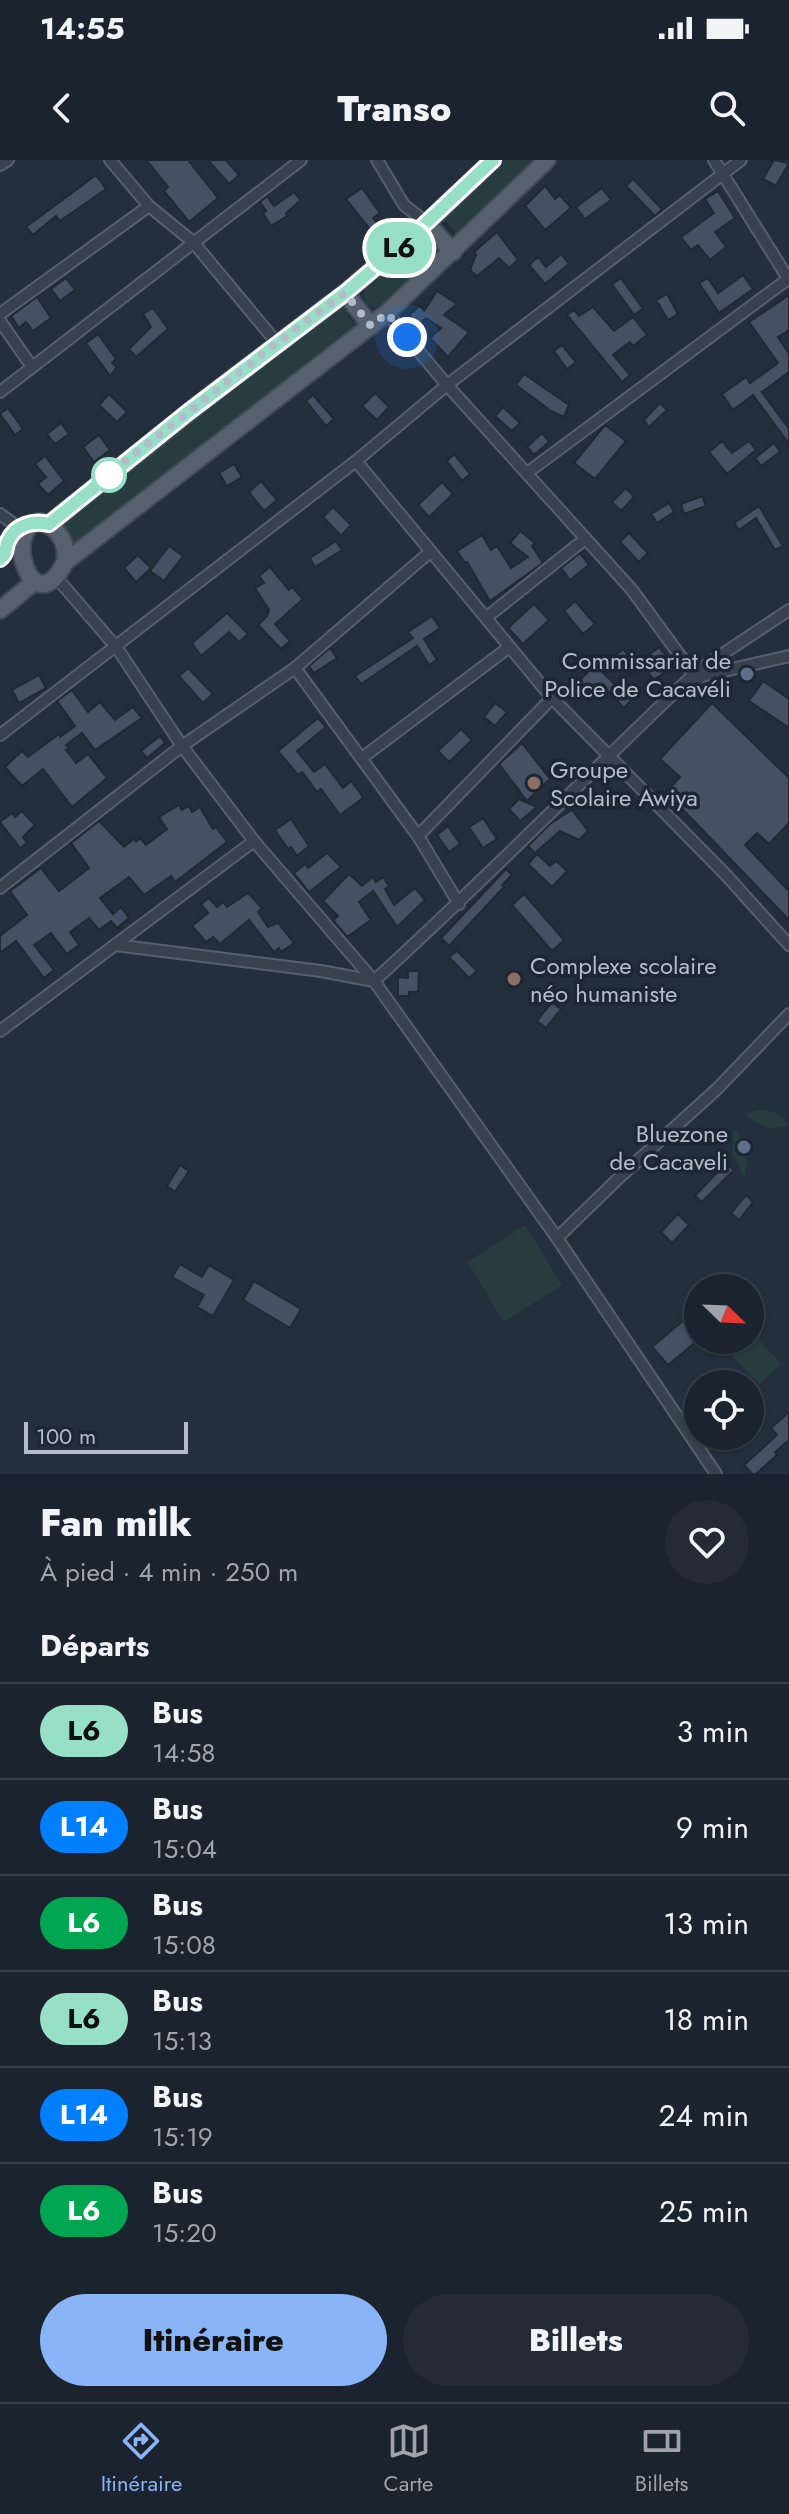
<!DOCTYPE html>
<html lang="fr">
<head>
<meta charset="utf-8">
<style>
  body { margin:0; font-family:Jost,sans-serif; background:#242b36; color:#f1f3f6; height:100vh; display:flex; flex-direction:column; font-size:30px; white-space:nowrap }
  * { box-sizing:border-box; margin:0 }
  p { font-size:26px; color:#a0a4aa }
  .icon { flex:none; width:44px; height:44px; fill:none; stroke:currentColor; stroke-width:2; stroke-linecap:round; stroke-linejoin:round }
  .map { position:relative; height:1314px; overflow:hidden }
  .sheet { display:flex; flex-direction:column; background:#1b232e; flex:1 }
  .sheet>* { flex:none }
  .badge { padding:0 16px; border-radius:26px; font-size:28px; line-height:52px }
  .needle { width:52px; rotate:113deg }
  .controls { position:absolute; left:684px; top:1114px; display:grid; gap:16px }
  .controls a { display:grid; place-items:center; width:80px; height:80px; border-radius:50%; background:#1b232e; box-shadow:0 2px 6px #0004,0 0 0 2px #39404a; font-size:40px }
  .scale { position:absolute; left:24px; bottom:20px; width:164px; box-sizing:border-box; padding-left:8px; border:4px solid #b4bcc9; border-top:0; font-size:22px; line-height:28px; white-space:nowrap; color:#b4bcc9; -webkit-text-stroke:6px #1d2633; paint-order:stroke }
  .you { position:absolute; width:40px; height:40px; margin:-20px; border:6px solid #fff; border-radius:50%; background:#1a73e8; box-shadow:0 0 0 12px #1a73e833 }
  .map>.badge { position:absolute; translate:-50% -50%; box-shadow:0 0 0 4px #fff }
  h2 { padding:0 40px; font-size:30px; line-height:72px }
  .round { display:grid; place-items:center; flex:none; width:84px; height:84px; border-radius:42px; background:#242b36 }
  .head { display:flex; align-items:center; justify-content:space-between; height:136px; padding:0 40px }
  h1 { font-size:38px; font-weight:800; line-height:60px }
  .primary-button { display:flex; gap:16px; margin-top:auto; padding:16px 40px }
  .primary-button a { flex:1; height:92px; border-radius:48px; background:#8ab4f8; color:#111; font-size:32px; font-weight:800; line-height:92px; text-align:center }
  .primary-button a+a { background:#242b36; color:#f1f3f6 }
  ul { padding:0; list-style:none }
  li { display:flex; align-items:center; gap:24px; height:96px; padding:0 40px; border-top:2px solid #39404a }
  li div { flex:1 }
  li b { display:block; font-size:30px }
  li em { font-style:normal }
  li .badge { min-width:88px; font-weight:700; text-align:center }
  .status { display:flex; justify-content:space-between; align-items:center; height:56px; padding:0 40px; background:#1b232e; direction:ltr }
  .status svg { height:22px; fill:currentColor }
  header { display:flex; justify-content:space-between; align-items:center; height:104px; padding:0 40px; background:#1b232e; font-size:36px; font-weight:800 }
  .dock { display:flex; justify-content:space-around; align-items:center; height:112px; border-top:2px solid #39404a; background:#1b232e; font-size:22px; color:#a0a4aa }
  .dock a { display:grid; justify-items:center; gap:4px }
  .dock .active { color:#8ab4f8 }
  .map>svg:first-child { display:block }
  .green { fill:#263c3f }
  .building { fill:#455162; stroke:#1f2835; stroke-width:2 }
  .lines { fill:none; stroke-linecap:round; stroke-linejoin:round }
  .street-casing { stroke:#565f6c; stroke-width:14 }
  .primary-casing { stroke:#414a57; stroke-width:20 }
  .street { stroke:#38414e; stroke-width:10 }
  .primary { stroke:#56606e; stroke-width:16 }
  .line-casing { stroke:#fff; stroke-width:18 }
  .line { stroke:#97dfc6; stroke-width:12 }
  .walk { stroke:#b4bcc9; stroke-width:8; stroke-dasharray:0 14.4 }
  .stop-dot { fill:#fff; stroke:#97dfc6; stroke-width:4 }
  .service-dot { fill:#5c6f8a; stroke:#1d2633; stroke-width:3 }
  .education-dot { fill:#8d6e63; stroke:#1d2633; stroke-width:3 }
  .labels { text-anchor:middle; dominant-baseline:central; stroke-width:7; stroke-linejoin:round; paint-order:stroke }
  .poi-label { font-size:24px; fill:#b4bcc9; stroke:#1d2633; text-anchor:end }
</style>
</head>
<body>
<div class="status"><b>14:55</b><svg viewBox="0 0 49 12"><path d="M0 12V9h3v3zM5 12V6h3v6zM10 12V3h3v9zM15 12V0h3v12zM26 1h20v11H26zM47 4h2v5h-2z"/></svg></div>
<header><svg class="icon" aria-label="back" viewBox="0 0 24 24"><path d="M15 5l-7 7 7 7"/></svg>Transo<svg class="icon" aria-label="search" viewBox="0 0 24 24"><circle cx="10" cy="10" r="6"/><path d="M15 15l6 6"/></svg></header>
<div class="map">
<svg width="789" height="1314" viewBox="0 0 789 1314">
  <rect width="100%" height="100%" fill="#242f3e"/>
  <g class="green">
    <path d="M506,0H535L458,77L445,60Z"/>
    <path d="M429,80L436,84L438,95L419,114L381,145L374,147L367,144L363,134L366,127L422,82Z"/>
    <path d="M343,146L350,160L357,163L71,387L56,367Z"/>
    <path d="M758,950C771,951 783,953 789,965C772,971 758,967 746,954Z"/>
    <path d="M734,968C747,983 750,997 744,1017L732,994Z"/>
    <path d="M525,1065L562,1125L504,1162L467,1102Z"/>
    <path d="M750,1170L781,1204L759,1225L726,1188L735,1180H750Z"/>
  </g>
  <g class="building">
    <path d="M146,0H188L218,38L189,62L164,31L168,27Z"/>
    <path d="M208,0H226L239,15L229,24Z"/>
    <path d="M774,0L789,3L776,26L763,19Z"/>
    <path d="M96,15L106,29L60,61L56,56L33,75L26,67Z"/>
    <path d="M633,19L662,49L655,56L626,26Z"/>
    <path d="M545,26L555,39L560,35L571,48L545,70L525,46Z"/>
    <path d="M362,28L380,53L373,58L384,73L377,78L346,39Z"/>
    <path d="M602,28L611,40L585,59L576,47Z"/>
    <path d="M718,31L735,58L715,72L726,87L710,100L698,85L691,90L681,77L714,53L705,39Z"/>
    <path d="M294,32L301,40L286,53L287,56L271,66L263,53L266,51L260,42L267,36L274,46Z"/>
    <path d="M497,72L518,100L509,108L499,98L477,116L470,110L476,95L474,92Z"/>
    <path d="M561,94L569,104L545,124L529,105L538,97L546,107Z"/>
    <path d="M743,115L753,129L719,153L699,123L708,118L718,133Z"/>
    <path d="M66,118L75,130L60,141L51,129Z"/>
    <path d="M621,118L643,149L634,155L612,124Z"/>
    <path d="M437,131L457,144L444,155L469,172L448,197L430,178L441,168L426,158L418,165L409,155L420,146L424,151Z"/>
    <path d="M667,134L678,154L668,160L656,140Z"/>
    <path d="M789,135V170L778,177L789,194V212L762,232L789,269V284L753,235L733,250L722,234L746,217L750,223L778,203L749,162Z"/>
    <path d="M37,137L51,158L33,171L26,162L19,168L11,156Z"/>
    <path d="M593,147L614,171L633,157L647,175L633,186L630,182L613,195L630,215L622,222L567,155L574,150L579,156Z"/>
    <path d="M153,148L168,169L136,197L129,189L151,167L143,154Z"/>
    <path d="M98,174L116,199L112,203L117,207L110,216L86,183Z"/>
    <path d="M562,185L576,202L567,209L554,191Z"/>
    <path d="M524,214L569,245L564,257L551,251L516,225Z"/>
    <path d="M375,233L389,247L377,260L362,246Z"/>
    <path d="M109,234L127,252L117,262L99,245Z"/>
    <path d="M313,235L334,259L326,266L306,241Z"/>
    <path d="M660,243L667,250L649,267L644,260Z"/>
    <path d="M503,247L520,263L512,271L495,256Z"/>
    <path d="M8,248L23,269L15,275L0,254Z"/>
    <path d="M61,263L69,274L55,284L47,274Z"/>
    <path d="M605,265L626,281L595,319L574,303Z"/>
    <path d="M542,273L549,282L534,295L527,287Z"/>
    <path d="M99,275L110,290L94,302L83,287Z"/>
    <path d="M722,281L732,293L749,281L756,290L727,314L709,292Z"/>
    <path d="M774,283L780,292L761,306L755,298Z"/>
    <path d="M454,294L470,314L462,321L447,301Z"/>
    <path d="M45,296L64,321L48,335L38,324L46,317L35,304Z"/>
    <path d="M234,304L242,317L227,326L219,313Z"/>
    <path d="M261,321L277,340L264,351L249,332Z"/>
    <path d="M442,322L453,334L429,357L418,345Z"/>
    <path d="M626,328L634,337L621,351L612,342Z"/>
    <path d="M702,336L706,346L684,354L681,344Z"/>
    <path d="M669,343L674,352L657,363L651,354Z"/>
    <path d="M759,346L783,386L775,390L756,358L739,370L734,363Z"/>
    <path d="M333,347L351,365L341,376L323,357Z"/>
    <path d="M520,371L535,383L532,386L543,403L490,441L467,402L465,403L457,391L482,375L491,390L497,386L511,408L528,397L510,383Z"/>
    <path d="M629,373L648,393L639,402L620,382Z"/>
    <path d="M336,381L342,390L315,407L310,398Z"/>
    <path d="M169,386L183,396L164,421L150,411Z"/>
    <path d="M580,393L589,405L570,420L561,408Z"/>
    <path d="M138,395L151,408L136,422L124,408Z"/>
    <path d="M270,407L289,430L292,427L303,439L275,464L290,481L281,489L258,465L267,456L269,450L255,428L264,423L259,416Z"/>
    <path d="M575,441L595,464L583,474L564,451Z"/>
    <path d="M534,444L549,460L523,484L508,468Z"/>
    <path d="M227,453L248,474L239,482L229,472L201,496L192,483Z"/>
    <path d="M432,456L440,468L424,479L437,500L429,505L417,486L361,524L355,516L413,478L408,472Z"/>
    <path d="M659,487L673,506L654,520L640,502Z"/>
    <path d="M330,488L337,498L314,513L309,506Z"/>
    <path d="M623,489L639,507L631,514L615,496Z"/>
    <path d="M595,505L631,540L624,548L605,528L595,538L579,521Z"/>
    <path d="M188,508L213,534L203,543L179,516Z"/>
    <path d="M39,515L46,528L19,543L12,530Z"/>
    <path d="M763,521L789,539V568L749,541Z"/>
    <path d="M72,530L88,552L100,542L115,560L133,547L142,558L95,590L82,573L66,585L69,588L66,590L76,603L88,594L107,618L72,647L43,609L22,626L5,607L22,591L28,597L59,574L60,577L75,566L57,541Z"/>
    <path d="M495,543L507,552L495,566L484,557Z"/>
    <path d="M712,543L789,618V663L769,684L757,673L745,685L789,731V760L666,632L680,617L660,599Z"/>
    <path d="M318,558L326,567L297,591L314,612L325,604L343,628L351,621L361,634L363,638L340,655L321,629L317,632L302,612L298,615L278,591Z"/>
    <path d="M461,569L472,580L449,602L438,591Z"/>
    <path d="M160,576L165,583L147,598L141,591Z"/>
    <path d="M522,583L550,619L527,641L499,604Z"/>
    <path d="M519,639L537,647L520,661L509,649Z"/>
    <path d="M179,645L182,650L189,646L192,652L200,647L213,669L216,667L227,682L175,722L171,716L144,735L129,717L100,738L113,754L121,747L129,758L117,768L111,761L99,770L89,758L70,772L79,785L67,794L51,773L34,785L54,810L44,818L16,781L0,793V776L27,755L10,731L41,708L59,731L89,708L71,683L99,661L124,687L134,679L136,682L140,678L146,685L167,669L159,657Z"/>
    <path d="M572,650L588,671L579,680L560,671L535,693L528,686L551,663Z"/>
    <path d="M22,651L35,665L23,677L27,683L20,688L0,662L12,653L15,657Z"/>
    <path d="M483,658L497,679L483,688L469,667Z"/>
    <path d="M291,659L309,686L297,696L291,687L288,689L275,670Z"/>
    <path d="M448,666L460,684L449,692L437,675Z"/>
    <path d="M327,693L341,707L309,732L294,713L305,704L308,708Z"/>
    <path d="M537,694L550,706L556,701L567,711L552,727L528,704Z"/>
    <path d="M506,709L512,715L502,725L504,727L449,786L441,778Z"/>
    <path d="M349,714L362,726L373,717L376,722L383,717L389,726L385,729L394,745L415,728L425,740L397,767L373,731L359,742L371,760L347,777L333,760L338,756L323,741Z"/>
    <path d="M248,733L262,748L258,752L268,767L278,763L294,783L281,792L279,788L274,792L249,760L220,784L213,777L206,782L192,766L208,753L201,744L209,738L217,747L223,742L227,747Z"/>
    <path d="M524,734L564,780L552,791L512,745Z"/>
    <path d="M457,791L477,811L469,818L449,797Z"/>
    <path d="M408,811H419L418,832H409V836H398V817L408,818Z"/>
    <path d="M552,842L561,849L546,868L537,861Z"/>
    <path d="M726,1003L734,1010L702,1042L695,1036Z"/>
    <path d="M180,1005L189,1011L175,1032L167,1026Z"/>
    <path d="M746,1035L753,1042L739,1060L731,1053Z"/>
    <path d="M678,1054L689,1065L672,1083L661,1072Z"/>
    <path d="M180,1104L202,1117L209,1105L234,1120L213,1156L197,1147L204,1135L172,1117Z"/>
    <path d="M254,1121L301,1149L290,1168L243,1140Z"/>
    <path d="M698,1148V1180L668,1205L652,1187Z"/>
    <path d="M789,1252V1280L775,1292L777,1295L756,1314H752L744,1305L777,1275L771,1268Z"/>
  </g>
  <g class="lines">
    <defs>
      <g id="street">
        <path d="M110,0L149,46L193,82L277,183"/>
        <path d="M377,0L404,45L427,63"/>
        <path d="M714,0L789,120"/>
        <path d="M0,5L8,0"/>
        <path d="M387,153L447,225L632,430L692,512"/>
        <path d="M0,154L149,46"/>
        <path d="M0,161L32,207"/>
        <path d="M0,232L301,0"/>
        <path d="M356,301L552,538L726,715L789,785"/>
        <path d="M527,313L788,119"/>
        <path d="M0,354L19,368"/>
        <path d="M55,416L117,488L182,586L254,681L374,821L557,1078L716,1314"/>
        <path d="M487,457L585,379"/>
        <path d="M295,508L418,676L459,744"/>
        <path d="M700,509L789,450"/>
        <path d="M702,516L700,509L692,512L695,519H699L702,516L789,496"/>
        <path d="M0,575L356,301L447,225L741,0"/>
        <path d="M362,598L508,488"/>
        <path d="M418,676L552,538"/>
        <path d="M0,728L182,586L295,508L430,392"/>
        <path d="M115,785L321,811L374,821"/>
        <path d="M374,821C483,722 585,617 692,516"/>
        <path d="M0,871L254,681"/>
        <path d="M557,1078L623,1014L717,929L789,854"/>
      </g>
      <g id="primary">
        <path d="M427,63L453,92"/>
        <path d="M345,133L371,166"/>
        <path d="M49,364L212,234L345,133L427,63L493,0"/>
        <path d="M65,402C68,383 59,368 41,362C0,365 33,468 65,402L387,153L547,0"/>
        <path d="M0,450L33,423"/>
      </g>
    </defs>
    <use href="#street" class="street-casing"/>
    <use href="#primary" class="primary-casing"/>
    <use href="#street" class="street"/>
    <use href="#primary" class="primary"/>
  </g>
  <g class="lines">
    <defs>
      <path id="line" d="M0,399C8,393 4,389 8,381C15,365 33,360 49,364L187,253L345,133L410,78L493,0"/>
    </defs>
    <use href="#line" class="line-casing"/>
    <use href="#line" class="line"/>
    <path class="walk" d="M109,315L100,321L277,183L345,133L371,166L387,153L407,177"/>
  </g>
  <circle class="stop-dot" cx="109" cy="315" r="16"/>
  <g class="service-dot">
    <circle cx="747" cy="514" r="8"/>
    <circle cx="744" cy="987" r="8"/>
  </g>
  <g class="education-dot">
    <circle cx="534" cy="623" r="8"/>
    <circle cx="514" cy="819" r="8"/>
  </g>
  <g class="labels">
    <g class="poi-label">
      <text x="731" y="500">Commissariat de<tspan x="731" dy="28">Police de Cacavéli</tspan></text>
      <text x="550" y="609" text-anchor="start">Groupe<tspan x="550" dy="28">Scolaire Awiya</tspan></text>
      <text x="530" y="805" text-anchor="start">Complexe scolaire<tspan x="530" dy="28">néo humaniste</tspan></text>
      <text x="728" y="973">Bluezone<tspan x="728" dy="28">de Cacaveli</tspan></text>
    </g>
  </g>
</svg>
<div class="controls">
<a><svg class="needle" viewBox="-14 -14 28 28"><path d="M0-13l5 13h-10z" fill="#e53935"/><path d="M0 13l5-13h-10z" fill="#a0a4aa"/></svg></a>
<a><svg class="icon" aria-label="locate" viewBox="0 0 24 24"><circle cx="12" cy="12" r="6"/><path d="M12 2v4M12 18v4M2 12h4M18 12h4"/></svg></a>
</div>
<div class="scale">100 m</div>
<div class="you" style="left:407px;top:177px"></div>
<b class="badge" style="left:399px;top:88px;background:#97dfc6;color:#111">L6</b>
</div>
<section class="sheet">
<div class="head"><div><h1>Fan milk</h1><p>À pied · 4 min · 250 m</p></div><a class="round"><svg class="icon" aria-label="heart" viewBox="0 0 24 24"><path d="M12 20l-8-8c-3-5 5-10 8-4 3-6 11-1 8 4z"/></svg></a></div>
<h2>Départs</h2>
<ul>
<li><span class="badge" style="background:#97dfc6;color:#111">L6</span><div><b>Bus</b><p>14:58</p></div><em>3 min</em></li>
<li><span class="badge" style="background:#007fff;color:#fff">L14</span><div><b>Bus</b><p>15:04</p></div><em>9 min</em></li>
<li><span class="badge" style="background:#00a651;color:#fff">L6</span><div><b>Bus</b><p>15:08</p></div><em>13 min</em></li>
<li><span class="badge" style="background:#97dfc6;color:#111">L6</span><div><b>Bus</b><p>15:13</p></div><em>18 min</em></li>
<li><span class="badge" style="background:#007fff;color:#fff">L14</span><div><b>Bus</b><p>15:19</p></div><em>24 min</em></li>
<li><span class="badge" style="background:#00a651;color:#fff">L6</span><div><b>Bus</b><p>15:20</p></div><em>25 min</em></li>
</ul>
<div class="primary-button"><a>Itinéraire</a><a>Billets</a></div>
</section>
<nav class="dock">
<a class="active"><svg class="icon" aria-label="directions" viewBox="0 0 24 24"><path d="M12 3l9 9-9 9-9-9zM9 14v-3h6M13 9l2 2-2 2"/></svg>Itinéraire</a>
<a><svg class="icon" aria-label="map" viewBox="0 0 24 24"><path d="M3 6l6-2 6 2 6-2v14l-6 2-6-2-6 2zM9 4v14M15 6v14"/></svg>Carte</a>
<a><svg class="icon" aria-label="tickets" viewBox="0 0 24 24"><path d="M3 7h18v10H3zM15 7v10"/></svg>Billets</a>
</nav>
</body>
</html>
